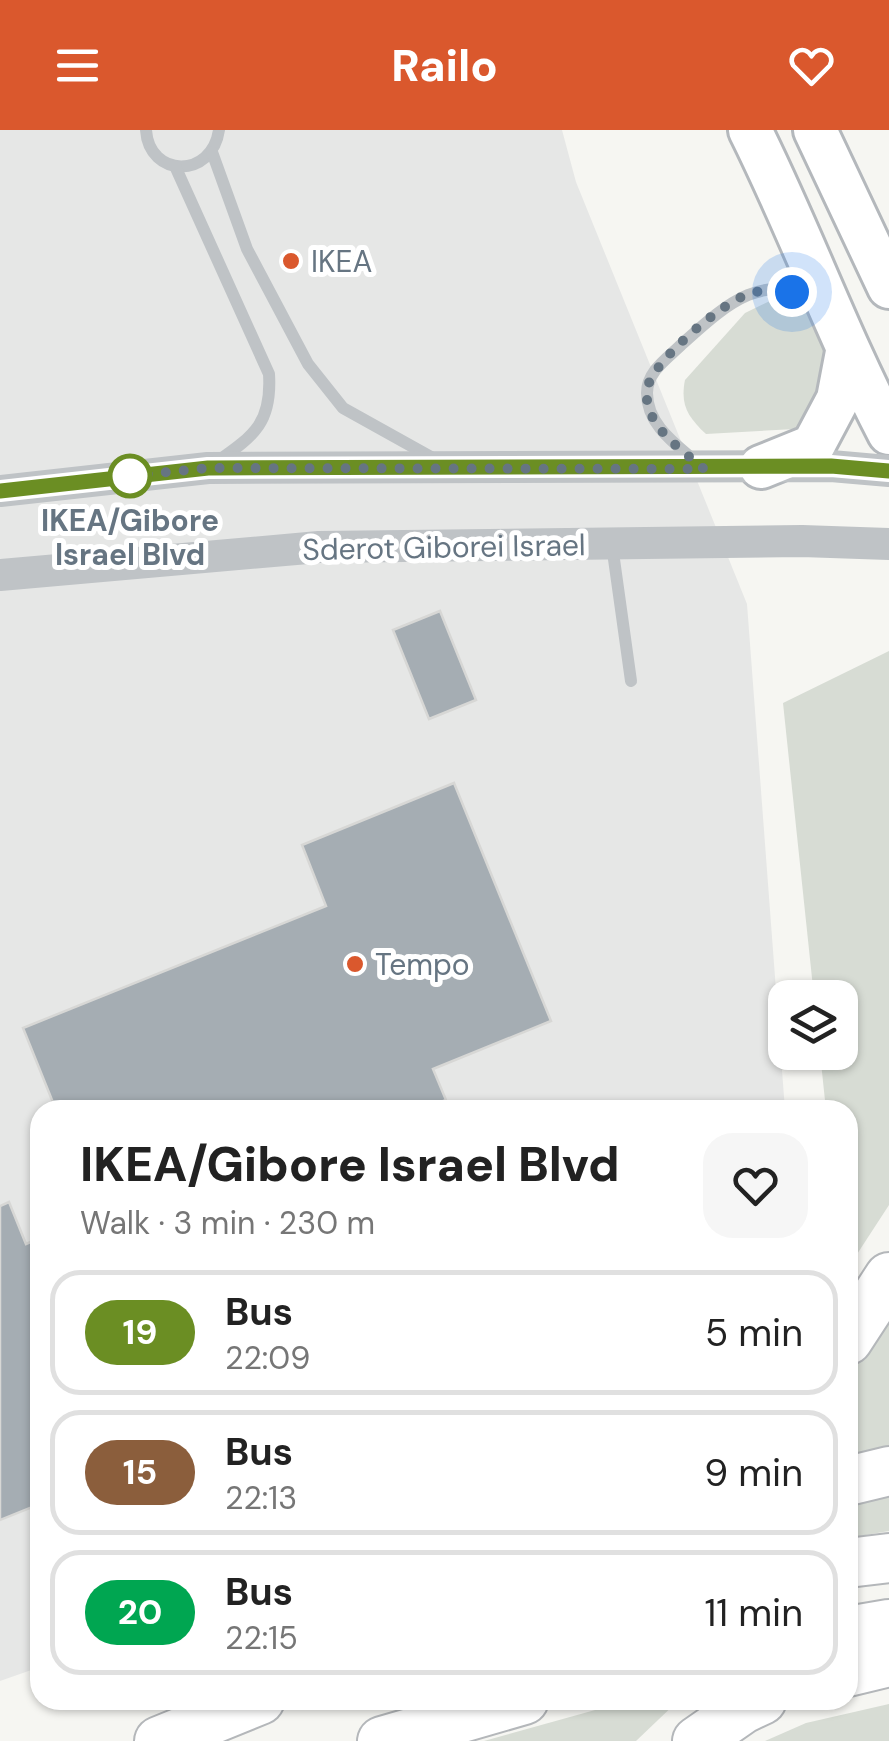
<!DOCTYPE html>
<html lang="en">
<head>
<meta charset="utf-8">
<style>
  body { margin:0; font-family:"DM Sans",sans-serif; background:#f6f6f6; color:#222; height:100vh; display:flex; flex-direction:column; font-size:38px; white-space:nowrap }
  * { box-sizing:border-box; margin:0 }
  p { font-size:32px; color:#767676 }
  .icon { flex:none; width:55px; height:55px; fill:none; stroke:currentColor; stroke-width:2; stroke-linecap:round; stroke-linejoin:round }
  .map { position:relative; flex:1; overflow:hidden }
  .drawer { position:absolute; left:30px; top:970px; width:828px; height:610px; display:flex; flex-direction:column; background:#fff; border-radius:30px; box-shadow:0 2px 8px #0004 }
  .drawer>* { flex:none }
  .badge { padding:0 20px; border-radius:32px; font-size:35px; line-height:65px }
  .buttons { position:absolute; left:768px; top:850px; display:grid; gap:20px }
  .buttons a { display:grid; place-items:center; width:90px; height:90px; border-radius:20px; background:#fff; box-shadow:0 2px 8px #0004; font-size:50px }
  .you { position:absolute; width:50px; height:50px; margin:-25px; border:8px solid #fff; border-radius:50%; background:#1a73e8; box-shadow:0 0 0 15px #1a73e833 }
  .map>.badge { position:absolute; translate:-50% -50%; box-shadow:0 0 0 5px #fff }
  .round { display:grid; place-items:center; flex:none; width:105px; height:105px; border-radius:30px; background:#f6f6f6 }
  .headline { display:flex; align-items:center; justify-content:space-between; height:170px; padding:0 50px }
  h1 { font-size:48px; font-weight:800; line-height:75px }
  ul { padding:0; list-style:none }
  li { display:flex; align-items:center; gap:30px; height:125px; margin:0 20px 15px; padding:0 30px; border:5px solid #e0e0e0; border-radius:30px }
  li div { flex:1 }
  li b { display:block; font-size:38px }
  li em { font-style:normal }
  li .badge { min-width:110px; font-weight:700; text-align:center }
  header { display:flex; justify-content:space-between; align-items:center; height:130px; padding:0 50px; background:#da582d; color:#fff; font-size:45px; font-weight:800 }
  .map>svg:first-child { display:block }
  .built { fill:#e6e7e6 }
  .green { fill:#d7dcd4 }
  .building { fill:#a5adb3; stroke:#d7d7d5; stroke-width:2.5 }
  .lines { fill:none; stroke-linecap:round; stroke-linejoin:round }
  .primary-casing { stroke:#b4b8bc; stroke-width:48 }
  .motorway-casing { stroke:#b4b7ba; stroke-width:52 }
  .service { stroke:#bfc3c6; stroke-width:12 }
  .tertiary { stroke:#bfc3c6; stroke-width:32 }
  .primary { stroke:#fff; stroke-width:42 }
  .motorway { stroke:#fff; stroke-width:48 }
  .line-casing { stroke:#fff; stroke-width:22 }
  .line { stroke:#6b8e23; stroke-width:15 }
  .walk { stroke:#667582; stroke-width:10; stroke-dasharray:0 18 }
  .poi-dot { fill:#da582d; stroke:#fff; stroke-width:4 }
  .stop-dot { fill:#fff; stroke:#6b8e23; stroke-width:5 }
  .labels { text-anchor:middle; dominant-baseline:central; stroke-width:10; stroke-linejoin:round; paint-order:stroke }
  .poi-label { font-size:30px; fill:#667582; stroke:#fff; text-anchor:start }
  .stop-label { font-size:30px; font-weight:bold; fill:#667582; stroke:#fff }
  .street-label { font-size:30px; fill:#667582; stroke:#fff }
</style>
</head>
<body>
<header><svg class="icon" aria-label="menu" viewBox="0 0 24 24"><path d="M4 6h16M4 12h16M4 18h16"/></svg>Railo<svg class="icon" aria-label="heart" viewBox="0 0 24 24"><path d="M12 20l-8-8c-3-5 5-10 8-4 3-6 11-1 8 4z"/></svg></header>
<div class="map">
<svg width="889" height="1611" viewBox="0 0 889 1611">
  <rect width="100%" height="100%" fill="#f6f6f2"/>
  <path class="built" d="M0,0H562L576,52L747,474L785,980H40V1537L0,1551Z"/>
  <g class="green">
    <path d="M774,169C801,173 815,186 830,209L816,287L795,299L706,304C688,287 680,275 685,250L745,183Z"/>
    <path d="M889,521V1075L848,1138V980H826L820,923L840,922V868L814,867L783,573Z"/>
    <path d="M889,1192V1327L848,1338V1242Z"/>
    <path d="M889,1362V1401L848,1408V1372Z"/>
    <path d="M631,1570H679L636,1611H484Z"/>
    <path d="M889,1574V1611H765L806,1593Z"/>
  </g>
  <g class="building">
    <path d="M440,481L476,570L429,589L393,500Z"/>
    <path d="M454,653L551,891L433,939L446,970L421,980H56L23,898L326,776L302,715Z"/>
    <path d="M9,1072L26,1114L40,1108V1374L0,1390V1076Z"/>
  </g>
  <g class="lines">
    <defs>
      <g id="primary">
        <path d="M750,0C800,100 837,204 889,303"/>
        <path d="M815,0L889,157"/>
        <path d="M761,337L813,316L838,269L847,222"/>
      </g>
      <g id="motorway">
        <path d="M848,1210L889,1147"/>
        <path d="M848,1351L889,1341"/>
        <path d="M848,1433L889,1428"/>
        <path d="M848,1501L889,1494"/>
        <path d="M848,1542L889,1532"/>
        <path d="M159,1611L260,1570"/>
        <path d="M382,1611L524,1570"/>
        <path d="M697,1611L743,1579L762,1570"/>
      </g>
    </defs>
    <use href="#primary" class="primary-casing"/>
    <use href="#motorway" class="motorway-casing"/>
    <g class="service">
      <path d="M146,0C149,48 212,49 219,0"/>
      <path d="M212,22L247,119L308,234L343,278L431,327"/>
      <path d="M175,36L269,244C272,292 255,305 218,331"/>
      <path d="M695,331C674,313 647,294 647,263C647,241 668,228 682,214C719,181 767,133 815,177"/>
      <path d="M612,415L631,551"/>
    </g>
    <g class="tertiary">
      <path d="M0,361L208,338L831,336L889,341"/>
      <path d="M0,445L319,417L802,411L889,414"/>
    </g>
    <use href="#primary" class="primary"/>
    <use href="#motorway" class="motorway"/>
  </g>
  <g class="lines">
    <defs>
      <path id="line" d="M0,361L208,338L831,336L889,341"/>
    </defs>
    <use href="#line" class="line-casing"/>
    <use href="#line" class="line"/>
    <path class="walk" d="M130,346L208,338L704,339C682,320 643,295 647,260C650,233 721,174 746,165C762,159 776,159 792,162"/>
  </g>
  <g class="poi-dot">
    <circle cx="291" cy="131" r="10"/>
    <circle cx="355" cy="834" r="10"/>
  </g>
  <circle class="stop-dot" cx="130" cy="346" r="20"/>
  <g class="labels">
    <g class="poi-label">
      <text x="311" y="131">IKEA</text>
      <text x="375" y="834">Tempo</text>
    </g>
    <g class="stop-label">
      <text x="130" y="390">IKEA/Gibore<tspan x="130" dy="34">Israel Blvd</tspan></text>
    </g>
    <g class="street-label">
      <text transform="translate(444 417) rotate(-1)">Sderot Giborei Israel</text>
    </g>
  </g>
</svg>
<div class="buttons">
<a><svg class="icon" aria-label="layers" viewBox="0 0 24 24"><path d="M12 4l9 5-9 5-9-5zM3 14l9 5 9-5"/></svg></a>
</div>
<div class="you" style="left:792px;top:162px"></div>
<section class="drawer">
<div class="headline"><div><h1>IKEA/Gibore Israel Blvd</h1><p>Walk · 3 min · 230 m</p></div><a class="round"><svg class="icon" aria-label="heart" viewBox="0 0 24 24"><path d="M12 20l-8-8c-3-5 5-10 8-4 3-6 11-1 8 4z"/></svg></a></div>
<ul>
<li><span class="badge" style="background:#6b8e23;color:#fff">19</span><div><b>Bus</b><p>22:09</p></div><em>5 min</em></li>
<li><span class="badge" style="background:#8b5e3c;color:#fff">15</span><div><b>Bus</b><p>22:13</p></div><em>9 min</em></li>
<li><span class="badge" style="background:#00a651;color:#fff">20</span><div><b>Bus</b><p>22:15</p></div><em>11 min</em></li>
</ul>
</section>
</div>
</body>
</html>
